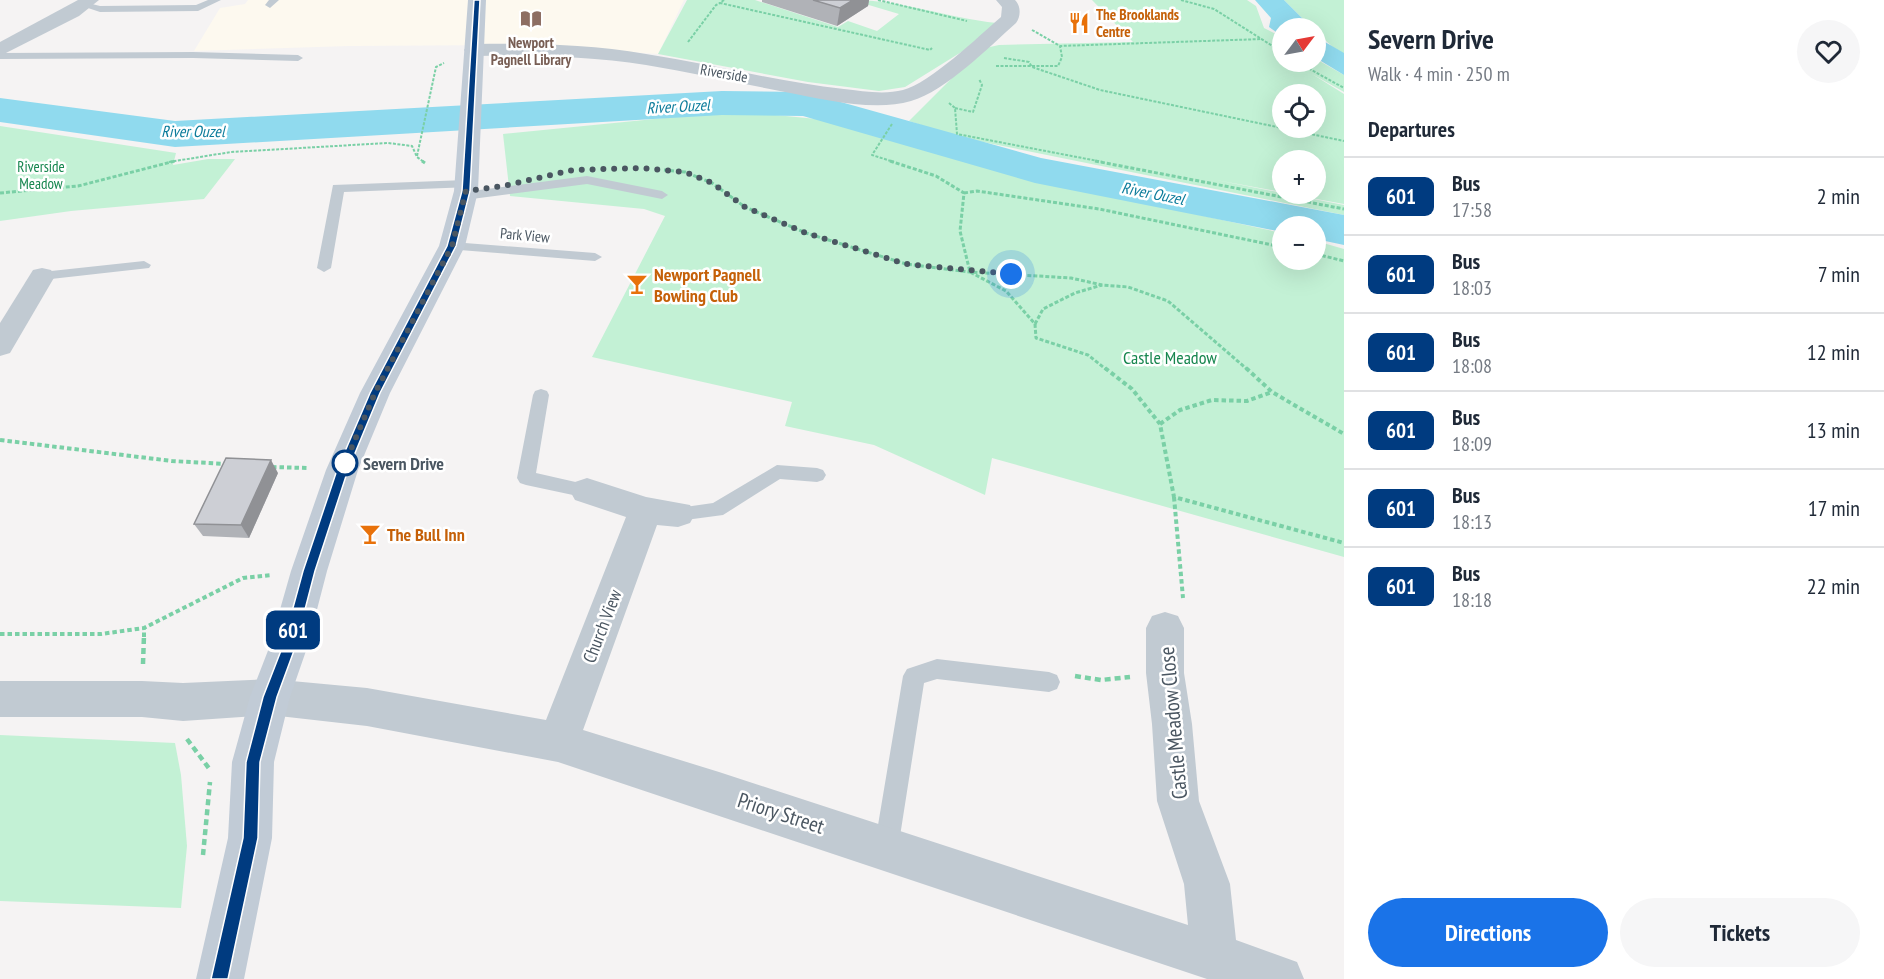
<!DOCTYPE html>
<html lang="en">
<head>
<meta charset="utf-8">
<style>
  body { margin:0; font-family:"PT Sans Narrow",sans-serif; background:#f6f6f7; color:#1f2937; height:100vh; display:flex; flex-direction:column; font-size:22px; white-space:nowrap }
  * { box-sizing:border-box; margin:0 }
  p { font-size:20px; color:#747a83 }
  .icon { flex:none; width:33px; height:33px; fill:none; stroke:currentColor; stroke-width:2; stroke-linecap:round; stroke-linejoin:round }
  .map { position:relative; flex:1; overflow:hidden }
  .sheet { display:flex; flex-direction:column; background:#fff; width:540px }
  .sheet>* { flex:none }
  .badge { padding:0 12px; border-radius:9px; font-size:21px; line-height:39px }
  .needle { width:39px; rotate:58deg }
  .fabs { position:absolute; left:1272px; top:18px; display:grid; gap:12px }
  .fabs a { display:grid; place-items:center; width:54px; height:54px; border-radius:50%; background:#fff; box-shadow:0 6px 24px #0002; font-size:30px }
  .you { position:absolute; width:30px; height:30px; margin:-15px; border:4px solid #fff; border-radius:50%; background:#1a73e8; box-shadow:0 0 0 9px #1a73e833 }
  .map>.badge { position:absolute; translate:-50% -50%; box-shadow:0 0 0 3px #fff }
  h2 { padding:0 24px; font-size:22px; line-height:54px }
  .round { display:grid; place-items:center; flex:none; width:63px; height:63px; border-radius:32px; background:#f6f6f7 }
  .head { display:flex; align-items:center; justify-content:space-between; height:102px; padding:0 24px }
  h1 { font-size:28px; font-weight:700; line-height:45px }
  .primary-button { display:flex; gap:12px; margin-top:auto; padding:12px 24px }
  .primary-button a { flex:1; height:69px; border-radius:36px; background:#1a73e8; color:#fff; font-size:24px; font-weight:700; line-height:69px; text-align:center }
  .primary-button a+a { background:#f6f6f7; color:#1f2937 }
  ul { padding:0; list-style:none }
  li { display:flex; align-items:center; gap:18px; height:78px; padding:0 24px; border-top:2px solid #e0e1e3 }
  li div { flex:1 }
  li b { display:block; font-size:22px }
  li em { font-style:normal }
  li .badge { min-width:66px; font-weight:700; text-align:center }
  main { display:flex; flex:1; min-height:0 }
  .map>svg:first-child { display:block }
  .commercial { fill:#fdf9ef }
  .green { fill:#c3f1d5; fill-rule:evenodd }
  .water { fill:#90daee }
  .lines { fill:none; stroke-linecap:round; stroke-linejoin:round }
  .river { fill:#90daee; fill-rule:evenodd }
  .path-far3 { stroke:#7ad0a6; stroke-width:2; stroke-dasharray:3 1.5; stroke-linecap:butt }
  .path-far2 { stroke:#7ad0a6; stroke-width:3; stroke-dasharray:4 2; stroke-linecap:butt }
  .path-far1 { stroke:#7ad0a6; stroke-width:4; stroke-dasharray:4.5 3; stroke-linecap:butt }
  .path { stroke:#7ad0a6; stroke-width:4.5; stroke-dasharray:6 4; stroke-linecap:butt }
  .service { fill:#c1cad2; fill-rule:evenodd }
  .minor { fill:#c1cad2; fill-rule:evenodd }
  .secondary { fill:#c1cbd6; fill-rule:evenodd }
  .wall { fill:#b0b2b7 }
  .shaded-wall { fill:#909195 }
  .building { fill:#cdcfd5; stroke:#909195; stroke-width:1.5 }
  .line { fill:#003b80; stroke:#fff; stroke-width:1.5 }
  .walk { stroke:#4a5661; stroke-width:6; stroke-dasharray:0 10.8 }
  .stop-dot { fill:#fff; stroke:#003b80; stroke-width:3 }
  .labels { text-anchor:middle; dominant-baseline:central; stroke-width:5; stroke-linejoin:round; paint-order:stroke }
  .far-food-label { font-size:15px; font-weight:bold; fill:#c56008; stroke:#fff; text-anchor:start }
  .far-education-label { font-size:15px; font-weight:bold; fill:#785e54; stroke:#fff }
  .far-street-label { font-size:15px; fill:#4a5661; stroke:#fff }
  .far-park-label { font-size:15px; fill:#17864f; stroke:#fff }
  .far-water-label { font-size:16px; font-style:italic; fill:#0c7c9b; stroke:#fff }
  .food-label { font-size:18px; font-weight:bold; fill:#c56008; stroke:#fff; text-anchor:start }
  .park-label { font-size:18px; fill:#17864f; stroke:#fff }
  .stop-label { font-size:18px; font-weight:bold; fill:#4a5661; stroke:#fff; text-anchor:start }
  .street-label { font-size:18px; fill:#4a5661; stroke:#fff }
  .near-street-label { font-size:21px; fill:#4a5661; stroke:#fff }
</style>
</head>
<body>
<main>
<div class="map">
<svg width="1344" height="979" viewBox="0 0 1344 979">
  <rect width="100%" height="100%" fill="#f5f3f3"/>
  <path class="commercial" d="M248,0H684L658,54L530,45L349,46L194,51L220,8L245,4Z"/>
  <g class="green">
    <path d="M687,0H755L838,27L848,21L877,31L899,14L852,0C903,0 947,18 997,23L963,51L905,87L879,91L808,82L658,54Z"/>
    <path d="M1092,0H1247L1256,6L1264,28L1282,37V62H1316V59L1344,75V92L1312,74L1344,94V204L1289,194H1316V160H1282V192L1216,180L1344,205V215L958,137L909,121L981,49L999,45L1133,42ZM1282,94H1316V128H1282Z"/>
    <path d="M1284,0H1344V57L1316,32V28H1312Z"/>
    <path d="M735,111L817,119L1020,176L1282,233V260H1316V241L1344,249V557L992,458L985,495L874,445L785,426L792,402L592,357L665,216L644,209L510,196L503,134Z"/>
    <path d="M0,126L176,153L173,165L208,159H235L204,199L71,211L0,221Z"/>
    <path d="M0,735L175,743L181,775L187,846L181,908L0,901Z"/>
  </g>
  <g class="water">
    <path d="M1255,0H1284L1312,28H1282V36L1269,27L1271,18Z"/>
    <path d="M1316,32L1325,42L1344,53V75L1316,58Z"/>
  </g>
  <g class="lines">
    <path class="river" d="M722,91L805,92L1041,158L1344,215V245L1316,239V226H1282V232L1035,183L803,116L722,115L175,147L0,122V98L175,121Z"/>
    <g class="path-far3">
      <path d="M724,0L720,3L930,50L932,48"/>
      <path d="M878,0L967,21"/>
      <path d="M1181,0L1214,9L1282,52"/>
      <path d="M1032,30L1060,46L1262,39"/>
      <path d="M688,42L716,5L720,3"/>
      <path d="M1004,58L1029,62L1032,67L1100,90L1344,141"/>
      <path d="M1297,62L1344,88"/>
      <path d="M996,66H1058L1062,57L1060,46"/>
      <path d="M949,103L955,108L957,134L1103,162"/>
      <path d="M955,108L973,112L982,85L979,79"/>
      <path d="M892,124L872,155L894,162"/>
      <path d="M417,156L436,67L444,63"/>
      <path d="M169,162L231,152L388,143L412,146L417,157L424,162"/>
    </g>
    <g class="path-far2">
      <path d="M422,161L425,163"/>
      <path d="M890,161L936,176L964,193L960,231L970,272L1006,291L1035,324L1036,338L1088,355L1107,370"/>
      <path d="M1095,161L1344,209"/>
      <path d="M664,170L685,172L712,183L745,207L806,233L906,264L970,272L1071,278L1102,285L1128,287L1168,301L1248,370"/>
      <path d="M0,193L78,186L175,161"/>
      <path d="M964,193L977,191L1099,209L1282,247"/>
      <path d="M1316,254L1344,261"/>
      <path d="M1035,324L1043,309L1075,293L1102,285"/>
    </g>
    <g class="path-far1">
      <path d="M1105,368L1132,389L1160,424L1174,497L1344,543"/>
      <path d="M1246,368L1272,392L1344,434"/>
      <path d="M1160,424L1180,410L1212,400L1247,401L1272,392"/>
      <path d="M0,440L172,461L226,464"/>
      <path d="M272,467L307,468"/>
      <path d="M1174,497L1183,598"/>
      <path d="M0,634H101L144,628L243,578L272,575"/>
      <path d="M144,637V628"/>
    </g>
    <g class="path">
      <path d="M143,664L144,635"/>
      <path d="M1075,676L1101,680L1130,677"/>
      <path d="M187,739L211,771"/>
      <path d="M203,855L210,782"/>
    </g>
    <g class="service">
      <path d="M208,0H221L198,11L100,12L79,5L84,2L100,6L196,5Z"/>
      <path d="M269,0H279L270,8L265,5Z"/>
      <path d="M193,52L298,55L303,58L298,61L193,58L0,59V53Z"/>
      <path d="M587,176L662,191L668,195L662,199L587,184L464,200L458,196L464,192Z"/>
      <path d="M466,180L472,184L471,187L344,192L331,268L324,272L317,268L333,185Z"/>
      <path d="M452,242L595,253L602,257L595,261L447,249L445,246L447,243Z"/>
      <path d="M144,261L151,265L149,268L42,280L35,276L42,272Z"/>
      <path d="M541,389L547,391L549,395L536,473L593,486L596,491L593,496L587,498L526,485L520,483L517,478L533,395L535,391Z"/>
      <path d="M777,465L817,468L823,470L826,475L823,480L817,482L780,479L723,515L678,521L671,519L669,514L671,509L713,503Z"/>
      <path d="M937,659L1049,672L1057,675L1060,682L1057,689L1049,692L937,679L924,683L898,849L895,858L886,861L877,858L874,849L903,676L907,669Z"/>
    </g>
    <g class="minor">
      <path d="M78,0H99L79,16L0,56V42Z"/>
      <path d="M996,0H1015C1021,6 1021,16 1016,23C989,47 946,91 911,101C874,112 822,99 785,92C739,83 693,73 646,65C590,56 531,55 474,56L467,54L464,50L467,46L474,44C531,43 590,44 646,54C712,64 777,82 844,89C862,91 884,95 903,90C930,83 978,37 1001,17L1002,7Z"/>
      <path d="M42,268L51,270L55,276L10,353L0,356V323L33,270Z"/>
      <path d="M587,478L646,497L690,505L695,514L690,523L678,527L657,525L583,730L719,772L1188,925L1184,884L1157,801L1152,724L1146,673V628L1152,616L1165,612L1178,616L1184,628V673L1192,724L1199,801L1230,884L1236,940L1297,962L1304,979H1207L558,762L367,726L270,715L183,721L142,717H0V681H142L183,683L270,679L367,688L546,720L626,517L575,500L570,491L575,482Z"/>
    </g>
    <path class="secondary" d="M468,0H486L478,191L465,246L390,393L358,470L327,571L307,648L290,697L274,762L272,838L244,979H196L228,838L232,762L250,697L269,648L291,571L326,470L360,393L439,246L454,191Z"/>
  </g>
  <g class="wall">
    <path d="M762,0H869L868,6L837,26L762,2Z"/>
    <path d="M278,473L249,538L203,536L194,524Z"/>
  </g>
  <g class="shaded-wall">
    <path d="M853,0H869L868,6L837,26L840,8Z"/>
    <path d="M271,460L278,473L249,538L241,525Z"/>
  </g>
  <g class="building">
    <path d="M813,0H853L840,8Z"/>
    <path d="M226,458L271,460L241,525L194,524Z"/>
  </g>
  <path class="line" d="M474,0H480L470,191L456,246L380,393L348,470L315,571L295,648L277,697L260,762L258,838L228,979H211L243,838L246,762L263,697L282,648L303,571L337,470L370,393L447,246L462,191Z"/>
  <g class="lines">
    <path class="walk" d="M345,463L342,470L375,393L452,246L466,191L503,186L573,170L640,168L685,172L712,183L745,207L806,233L906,264L1011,274"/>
  </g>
  <defs>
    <symbol id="library-bare" viewBox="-9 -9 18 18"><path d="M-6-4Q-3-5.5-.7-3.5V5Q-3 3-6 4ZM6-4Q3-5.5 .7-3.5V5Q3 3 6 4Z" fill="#8d6e63" stroke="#fff" stroke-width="2.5" paint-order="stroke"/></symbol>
    <symbol id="restaurant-bare" viewBox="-9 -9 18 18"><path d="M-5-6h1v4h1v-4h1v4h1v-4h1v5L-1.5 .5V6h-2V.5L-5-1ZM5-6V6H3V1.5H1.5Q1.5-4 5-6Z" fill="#e8710a" stroke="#fff" stroke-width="2.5" paint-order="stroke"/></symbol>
    <symbol id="bar-bare" viewBox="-9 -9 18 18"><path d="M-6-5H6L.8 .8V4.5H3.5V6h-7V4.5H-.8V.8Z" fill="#e8710a" stroke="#fff" stroke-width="2.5" paint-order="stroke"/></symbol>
  </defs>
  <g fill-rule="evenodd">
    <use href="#library-bare" x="516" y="4" width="30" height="30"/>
    <use href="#restaurant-bare" x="1064" y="8" width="30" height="30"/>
    <use href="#bar-bare" x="622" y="269" width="30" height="30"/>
    <use href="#bar-bare" x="355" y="519" width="30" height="30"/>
  </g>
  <circle class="stop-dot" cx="345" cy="463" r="12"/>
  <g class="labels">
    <g class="far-food-label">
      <text x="1096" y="14">The Brooklands<tspan x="1096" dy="17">Centre</tspan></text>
    </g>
    <g class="far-education-label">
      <text x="531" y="42">Newport<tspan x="531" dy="17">Pagnell Library</tspan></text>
    </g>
    <g class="far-street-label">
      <text transform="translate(724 73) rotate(10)">Riverside</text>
      <text transform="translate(525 235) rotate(5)">Park View</text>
    </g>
    <g class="far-park-label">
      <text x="41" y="166">Riverside<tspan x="41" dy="17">Meadow</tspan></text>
    </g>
    <g class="far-water-label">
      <text transform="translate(678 106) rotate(-3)">River Ouzel</text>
      <text x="193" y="131">River Ouzel</text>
      <text transform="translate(1153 193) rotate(11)">River Ouzel</text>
    </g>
    <g class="food-label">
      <text x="654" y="274">Newport Pagnell<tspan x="654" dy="21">Bowling Club</tspan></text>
      <text x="387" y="534">The Bull Inn</text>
    </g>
    <g class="park-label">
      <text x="1170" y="357">Castle Meadow</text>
    </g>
    <g class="stop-label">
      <text x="363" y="463">Severn Drive</text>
    </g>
    <g class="street-label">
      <text transform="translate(602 626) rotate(-69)">Church View</text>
    </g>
    <g class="near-street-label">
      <text transform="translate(1173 723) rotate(-95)">Castle Meadow Close</text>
      <text transform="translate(781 813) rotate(18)">Priory Street</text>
    </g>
  </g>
</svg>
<div class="fabs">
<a><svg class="needle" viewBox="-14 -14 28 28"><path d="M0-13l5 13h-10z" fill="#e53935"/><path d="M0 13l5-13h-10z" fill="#747a83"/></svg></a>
<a><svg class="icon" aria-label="locate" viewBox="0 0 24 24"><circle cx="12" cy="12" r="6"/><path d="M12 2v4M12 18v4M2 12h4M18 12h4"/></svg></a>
<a>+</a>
<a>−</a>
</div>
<div class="you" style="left:1011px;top:274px"></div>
<b class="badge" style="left:293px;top:630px;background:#003b80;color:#fff">601</b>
</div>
<section class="sheet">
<div class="head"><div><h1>Severn Drive</h1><p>Walk · 4 min · 250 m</p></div><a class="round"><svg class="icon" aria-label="heart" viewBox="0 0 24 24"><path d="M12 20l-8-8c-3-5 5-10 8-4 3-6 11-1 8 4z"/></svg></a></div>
<h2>Departures</h2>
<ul>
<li><span class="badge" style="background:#003b80;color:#fff">601</span><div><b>Bus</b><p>17:58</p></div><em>2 min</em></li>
<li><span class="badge" style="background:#003b80;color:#fff">601</span><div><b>Bus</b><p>18:03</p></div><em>7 min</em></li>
<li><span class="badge" style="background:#003b80;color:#fff">601</span><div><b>Bus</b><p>18:08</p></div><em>12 min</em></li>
<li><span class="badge" style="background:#003b80;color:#fff">601</span><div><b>Bus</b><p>18:09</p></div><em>13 min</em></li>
<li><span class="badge" style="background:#003b80;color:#fff">601</span><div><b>Bus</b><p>18:13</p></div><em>17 min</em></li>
<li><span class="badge" style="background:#003b80;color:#fff">601</span><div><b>Bus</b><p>18:18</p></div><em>22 min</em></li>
</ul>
<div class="primary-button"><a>Directions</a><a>Tickets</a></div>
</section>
</main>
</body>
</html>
